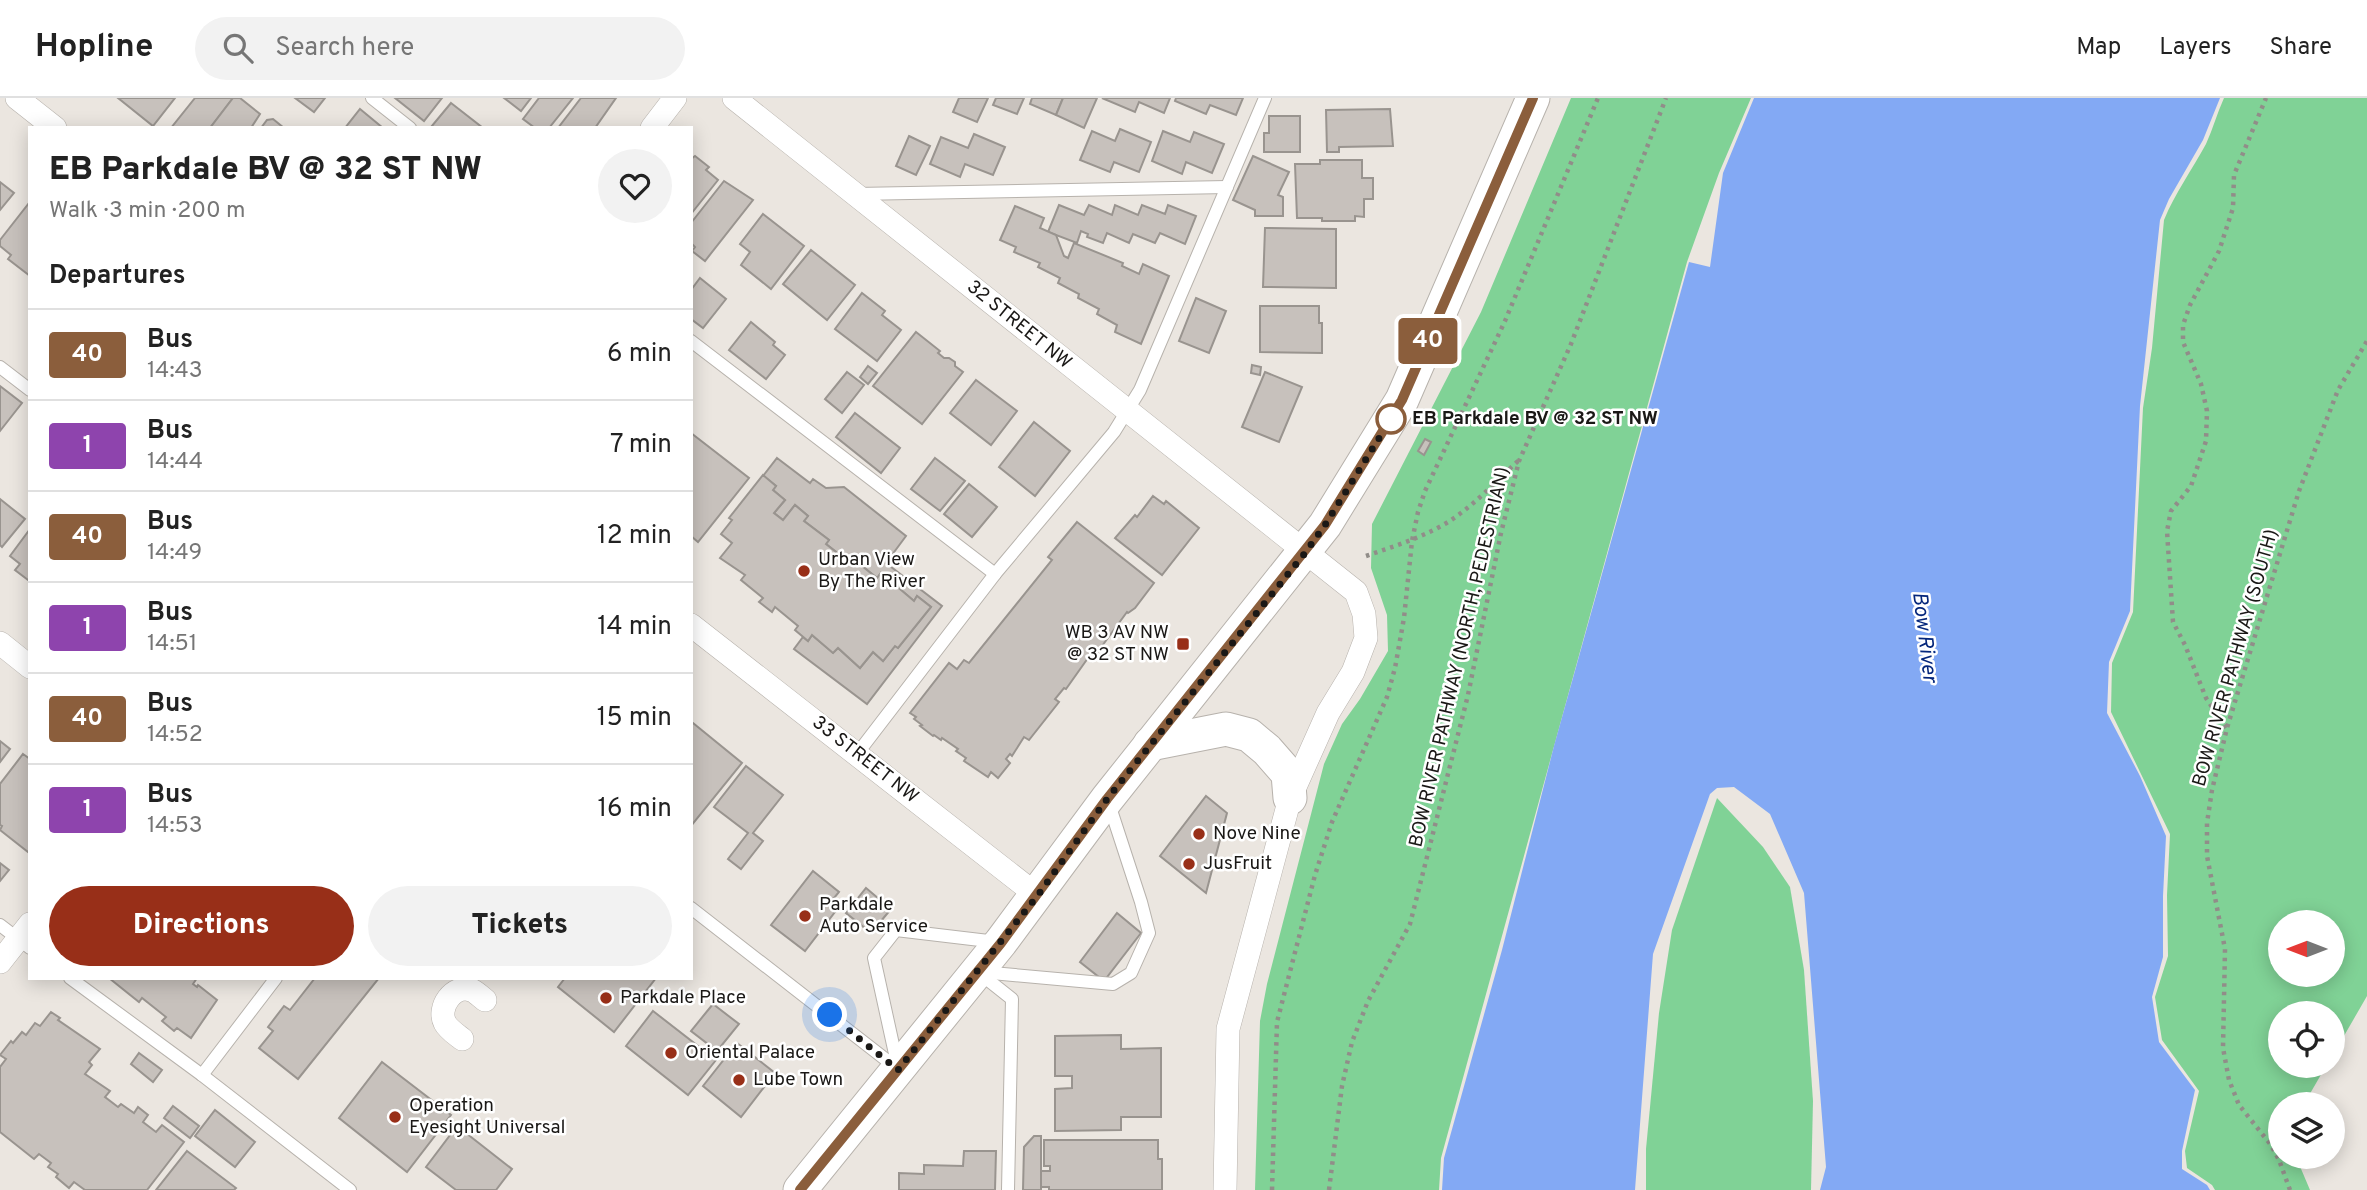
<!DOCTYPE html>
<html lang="en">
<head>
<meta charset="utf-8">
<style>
  body { margin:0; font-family:Overpass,sans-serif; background:#f2f2f2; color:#222; height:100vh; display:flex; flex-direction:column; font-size:26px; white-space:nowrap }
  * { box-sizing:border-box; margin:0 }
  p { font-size:23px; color:#767676 }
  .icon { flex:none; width:38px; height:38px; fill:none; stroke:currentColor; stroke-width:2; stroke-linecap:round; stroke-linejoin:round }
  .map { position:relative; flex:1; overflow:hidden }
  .panel { position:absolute; left:28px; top:28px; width:665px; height:854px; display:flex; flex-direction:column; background:#fff; border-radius:0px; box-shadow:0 4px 18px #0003 }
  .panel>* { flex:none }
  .badge { padding:0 14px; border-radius:5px; font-size:24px; line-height:46px }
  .needle { width:46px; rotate:270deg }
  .tools { position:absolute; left:2268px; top:812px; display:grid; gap:14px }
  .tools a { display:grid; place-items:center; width:77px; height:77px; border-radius:50%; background:#fff; box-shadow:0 4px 18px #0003; font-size:35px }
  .you { position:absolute; width:35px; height:35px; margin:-18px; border:5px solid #fff; border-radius:50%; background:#1a73e8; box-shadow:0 0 0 10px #1a73e833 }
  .map>.badge { position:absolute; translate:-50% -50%; box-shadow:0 0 0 4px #fff }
  h2 { padding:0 21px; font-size:26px; line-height:63px }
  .round { display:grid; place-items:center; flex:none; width:74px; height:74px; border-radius:37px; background:#f2f2f2 }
  .head { display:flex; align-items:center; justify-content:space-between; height:119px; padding:0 21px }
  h1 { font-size:33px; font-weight:800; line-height:52px }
  .cta { display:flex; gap:14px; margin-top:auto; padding:14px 21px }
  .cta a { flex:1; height:80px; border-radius:42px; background:#982f18; color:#fff; font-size:28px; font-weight:800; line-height:80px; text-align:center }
  .cta a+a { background:#f2f2f2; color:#222 }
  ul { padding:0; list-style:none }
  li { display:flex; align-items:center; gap:21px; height:91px; padding:0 21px; border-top:2px solid #e0e0e0 }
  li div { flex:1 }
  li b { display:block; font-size:26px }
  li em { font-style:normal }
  li .badge { min-width:77px; font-weight:700; text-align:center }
  header { display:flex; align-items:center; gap:42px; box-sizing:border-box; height:98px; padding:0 35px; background:#fff; border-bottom:2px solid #e0e0e0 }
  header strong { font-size:33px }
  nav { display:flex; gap:38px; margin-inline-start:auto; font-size:24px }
  .search { width:490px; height:63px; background:#f2f2f2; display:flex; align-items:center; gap:18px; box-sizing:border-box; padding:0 24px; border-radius:38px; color:#767676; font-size:26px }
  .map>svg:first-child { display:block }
  .green { fill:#80d296; fill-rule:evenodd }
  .water { fill:#83a9f4 }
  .building { fill:#c7c1bc; stroke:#99948f; stroke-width:2 }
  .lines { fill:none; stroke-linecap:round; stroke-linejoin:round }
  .service-casing { stroke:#b7b2ac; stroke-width:14 }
  .minor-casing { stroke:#b7b2ac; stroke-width:24 }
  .secondary-casing { stroke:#b7b2ac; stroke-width:35 }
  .path { stroke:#918d89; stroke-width:4.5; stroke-dasharray:3.5 5; stroke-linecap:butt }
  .service { stroke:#fff; stroke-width:12 }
  .minor { stroke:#fff; stroke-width:23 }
  .secondary { stroke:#fff; stroke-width:33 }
  .line-casing { stroke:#fff; stroke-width:16 }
  .line { stroke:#8b5e3c; stroke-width:10 }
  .walk { stroke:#1a1816; stroke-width:7; stroke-dasharray:0 12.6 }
  .stop-dot { fill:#fff; stroke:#8b5e3c; stroke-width:3.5 }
  .poi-dot { fill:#982f18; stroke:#fff; stroke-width:2.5 }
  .labels { text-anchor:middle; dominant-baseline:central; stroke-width:5; stroke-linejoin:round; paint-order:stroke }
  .street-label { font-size:19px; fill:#1a1816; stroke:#fff }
  .stop-label { font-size:19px; font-weight:bold; fill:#1a1816; stroke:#fff; text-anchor:start }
  .poi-label { font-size:19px; fill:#1a1816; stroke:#fff; text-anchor:start }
  .water-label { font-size:21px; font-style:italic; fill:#05277c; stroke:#fff }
</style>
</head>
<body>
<header>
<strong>Hopline</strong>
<div class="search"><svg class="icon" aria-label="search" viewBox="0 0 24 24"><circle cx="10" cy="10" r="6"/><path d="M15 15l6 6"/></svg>Search here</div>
<nav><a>Map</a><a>Layers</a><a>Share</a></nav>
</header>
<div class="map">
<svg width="2367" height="1092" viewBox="0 0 2367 1092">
  <rect width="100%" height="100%" fill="#ebe6e0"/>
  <g class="green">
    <path d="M1571,0H1751L1719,75L1687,164L1441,1060L1439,1092H1255L1260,923L1267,886L1324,666L1342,626L1360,601L1388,553L1387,517L1371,470L1372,426L1481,214Z"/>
    <path d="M2224,0H2367V898L2333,957V915H2280V968H2326L2304,1006H2280V1059H2296L2310,1092H2215L2212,1087L2187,1070L2185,1053L2199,993L2162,942L2155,899L2168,858L2167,797L2170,736L2111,614L2112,565L2133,514L2143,310L2152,250L2164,122C2175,95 2192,72 2206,46C2213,31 2217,15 2224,0ZM2333,824V877H2280V824Z"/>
    <path d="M1717,700L1763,749L1790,789L1804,872L1813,1003L1811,1092H1646V1051L1659,915L1672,832Z"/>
  </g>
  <path class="water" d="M1754,0H2220L2203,42L2169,101L2160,122L2140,308L2130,513L2109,564L2107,615L2140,678L2166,738L2163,798V859L2152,899L2159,944L2195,992L2182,1053V1071L2207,1087L2210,1092H1820L1826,1069L1804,795L1770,716L1734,689L1717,690L1710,696L1653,856L1635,1092H1442L1444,1060L1502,852L1554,648L1689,164L1710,169L1723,75Z"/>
  <g class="building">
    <path d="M118,0H175L153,28Z"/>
    <path d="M195,0H233L210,30H171Z"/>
    <path d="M233,0H240L260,16L251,30H210Z"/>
    <path d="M295,0H325L314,14Z"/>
    <path d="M395,0H442L424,23Z"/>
    <path d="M504,0H531L521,13Z"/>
    <path d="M539,0H573L549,30H535L523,21Z"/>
    <path d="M581,0H616L595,30H558Z"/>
    <path d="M959,0H988L977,24L953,14Z"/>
    <path d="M996,0H1024L1017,16L993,7Z"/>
    <path d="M1032,0H1063L1056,17L1030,6Z"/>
    <path d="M1063,0H1097L1084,30L1056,17Z"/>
    <path d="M1102,0H1170L1164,15L1139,4L1135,14Z"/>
    <path d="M1176,0H1243L1236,17L1210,7L1206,16L1175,3Z"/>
    <path d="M451,5L483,30L431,29Z"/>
    <path d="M360,11L383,30H345Z"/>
    <path d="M1390,11L1393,48L1339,49V54H1327L1326,12Z"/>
    <path d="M1269,18H1300V54H1264V35H1269Z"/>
    <path d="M273,21L284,30H261L267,22Z"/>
    <path d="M1120,31L1151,44L1139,74L1114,64L1110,74L1080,62L1092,33L1115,43Z"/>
    <path d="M1163,33L1190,44L1194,34L1224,46L1212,75L1186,64L1182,76L1152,63Z"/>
    <path d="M974,36L1005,49L993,77L965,66L960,79L930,66L941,39L968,50Z"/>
    <path d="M909,38L930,48L916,77L896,68Z"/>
    <path d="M695,58L709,69L706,72L718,82L691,116V61Z"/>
    <path d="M1253,58L1289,74L1278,97L1283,99V118H1255V112L1233,102Z"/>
    <path d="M1320,62H1362V80H1373V101H1364V119L1355,118V123H1322V120H1297L1295,66H1320Z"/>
    <path d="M724,83L753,102L705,163L692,153L695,149L691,145V125Z"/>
    <path d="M0,84L14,95L0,112Z"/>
    <path d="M29,105H30V178L8,161L11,157L0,148V142Z"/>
    <path d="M1059,107L1084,117L1089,107L1112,117L1115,107L1138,117L1142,107L1165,116L1168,107L1196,118L1185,146L1160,135L1155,145L1133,136L1129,145L1107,135L1103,145L1087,139L1088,136L1081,133L1077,145L1048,134Z"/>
    <path d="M1015,108L1044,120L1040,130L1056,137L1064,158L1068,160L1074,145L1123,165L1122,168L1139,176L1143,166L1169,178L1141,246L1115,234L1117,227L1097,216L1099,211L1078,200L1079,196L1058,185L1060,180L1038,169L1040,165L1014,154L1016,149L1000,142Z"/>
    <path d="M763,116L804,148L771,191L741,167L750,154L740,146Z"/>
    <path d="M1265,130L1336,131V190L1263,189Z"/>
    <path d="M811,152L855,187L827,222L783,186Z"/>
    <path d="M700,180L726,201L703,230L691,221V192Z"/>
    <path d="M862,195L885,213L882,217L901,232L877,263L835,231Z"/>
    <path d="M1196,200L1226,213L1209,255L1179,243Z"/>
    <path d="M1260,208H1319V225H1322V255L1260,254Z"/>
    <path d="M751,224L775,244L773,247L785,257L766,281L729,252Z"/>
    <path d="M916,234L940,253L938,255L944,260H949L955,264V268L963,274L922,326L873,288Z"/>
    <path d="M1252,267L1261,269L1260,277L1251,275Z"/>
    <path d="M868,268L877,275L868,286L860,279Z"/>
    <path d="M847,274L864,287L842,315L825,301Z"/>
    <path d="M1265,274L1302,289L1279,344L1242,329Z"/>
    <path d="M976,282L1017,313L991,347L950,315Z"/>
    <path d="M0,288L22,305L0,333Z"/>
    <path d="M855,315L900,350L881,375L836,339Z"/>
    <path d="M1034,324L1070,353L1035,398L999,369Z"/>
    <path d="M691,335L749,380L698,444L691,438Z"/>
    <path d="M1425,341L1431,344L1424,357L1418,353Z"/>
    <path d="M777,360L810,385L813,381L826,390L844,389L906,438L886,465L942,508L867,606L794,551L803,539L808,543L812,537L833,555L838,550L860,570L873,554L883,563L895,548L898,550L931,509L917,498L914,503L881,475L877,480L852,460L849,464L826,446L829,442L804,423L808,418L795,407L783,422L774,415L785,402L773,392L776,388L763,378Z"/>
    <path d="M935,360L965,383L940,413L911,391Z"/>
    <path d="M763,377L776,388L773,392L785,402L774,415L783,422L795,407L808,418L804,423L829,442L826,446L849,464L852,460L877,480L881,475L914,503L917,498L931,509L898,550L895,548L883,563L873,554L860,570L838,550L833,555L812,537L808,543L795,532L798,528L775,509L772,514L759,504L763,500L741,482L745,477L720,460L732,445L721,436L732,422L729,420Z"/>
    <path d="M969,386L997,409L972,439L944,416Z"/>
    <path d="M1153,398L1164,406L1166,403L1199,430L1162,477L1115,440L1135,417L1137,419Z"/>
    <path d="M0,401L25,421L2,449L0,447Z"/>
    <path d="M1077,424L1154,485L1135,510L1128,515L1127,514L1091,563L1088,560L1066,591L1064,590L1055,601L1059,604L1029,642L1024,639L1012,658L1010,656L1006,661L1010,665L998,680L991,674L988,679L964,663L966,660L956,653L958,651L942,640L941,642L934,637L933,638L920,628L922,627L914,621L916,619L910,615L949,565L957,571L964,562L969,565L1052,462L1048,459Z"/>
    <path d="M30,431V480L28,482L15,472L20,466L10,458Z"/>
    <path d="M693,625L742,665L691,728V627Z"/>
    <path d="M0,643L10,651L0,664Z"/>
    <path d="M23,656L30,661V751L28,754L0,732L2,728L0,727V686Z"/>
    <path d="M746,668L783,697L753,735L763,743L741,771L728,761L748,735L714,709Z"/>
    <path d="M1206,698L1227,715L1206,795L1160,758Z"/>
    <path d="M0,765L9,772L0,783Z"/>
    <path d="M813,773L839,794L834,800L837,803L838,810L805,853L771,827Z"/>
    <path d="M866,790L891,811L871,835L846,815Z"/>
    <path d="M1117,815L1141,835L1104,883L1080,864Z"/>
    <path d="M109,880H197L193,886L197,889L198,887L217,902L191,940L177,930L174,933L162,923L166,919L142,900L139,904Z"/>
    <path d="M315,880H379L298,981L259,950L273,933L268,929L284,908L290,912Z"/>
    <path d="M565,880H656L614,934L558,889Z"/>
    <path d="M713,906L739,926L717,953L691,933Z"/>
    <path d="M653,913L716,962L688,997L626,948Z"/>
    <path d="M51,914L60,920L58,922L100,951L89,964L92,967L85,976L110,993L105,999L118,1009L121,1006L134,1015L138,1009L148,1017L143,1024L156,1034L162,1027L184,1044L147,1092H85L74,1084L69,1090L56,1079L58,1076L48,1069L51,1065L39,1056L34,1061L0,1034V969L6,961L0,957L11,943L13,945L22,934L26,937L35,925L40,928Z"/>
    <path d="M1121,937V951L1161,950V1019H1121V1032L1055,1033V991L1072,990V978H1055V938Z"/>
    <path d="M737,945L775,975L741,1019L703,988Z"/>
    <path d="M139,955L162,972L153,984L131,966Z"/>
    <path d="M382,964L451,1017L407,1074L339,1020Z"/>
    <path d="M173,1008L199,1028L190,1040L164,1020Z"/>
    <path d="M215,1012L255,1044L235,1069L195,1038Z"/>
    <path d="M457,1028L512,1071L496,1092H456L426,1069Z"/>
    <path d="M1034,1038H1041V1092H1023L1024,1049Z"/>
    <path d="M1044,1042H1158V1061H1162V1092H1049V1089H1041V1073H1050V1068H1044Z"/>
    <path d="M187,1053L236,1090L234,1092H156Z"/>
    <path d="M964,1053H996L995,1092H899V1075L924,1076V1067L963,1068Z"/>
  </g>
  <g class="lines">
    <defs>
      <g id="service">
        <path d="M372,0L410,30"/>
        <path d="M856,96L1227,89"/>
        <path d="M691,243L995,476"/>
        <path d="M0,269L30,292"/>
        <path d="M857,656L995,476L1114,334L1140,292L1265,0"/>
        <path d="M691,810L898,971"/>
        <path d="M0,827L30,850"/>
        <path d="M978,874L1012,901L1008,1092"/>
        <path d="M981,874L1113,886L1131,875L1149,835L1141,804L1109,706"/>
        <path d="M70,880L202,977L350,1092"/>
        <path d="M897,965L874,860L896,832L997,844"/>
        <path d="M202,977L276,880"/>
      </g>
      <g id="minor">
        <path d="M17,0L55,30"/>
        <path d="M734,0L1356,494L1364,516L1366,540L1353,574L1328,615L1290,700L1228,931L1225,1092"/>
        <path d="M652,30L675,0"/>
        <path d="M691,527L1038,798"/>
        <path d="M0,545L30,569"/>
        <path d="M0,864L30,826"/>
        <path d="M462,941C457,937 448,931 445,925C437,910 453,886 471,892C475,893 481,899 485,902"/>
      </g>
      <g id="secondary">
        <path d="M1150,646L1226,631L1249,637L1267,652L1288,676L1290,700"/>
        <path d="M800,1092L1001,844L1107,701L1325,427L1402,302L1533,0"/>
      </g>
    </defs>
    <use href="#service" class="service-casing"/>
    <use href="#minor" class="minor-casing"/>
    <use href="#secondary" class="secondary-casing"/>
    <g class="path">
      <path d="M1366,458C1392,449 1418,441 1443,427C1471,411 1494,385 1518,363"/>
      <path d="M2226,630L2206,600L2185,547L2173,524L2167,433L2171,413L2191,388L2206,343L2207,313L2201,286L2183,244V227L2190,207L2219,153L2233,110L2234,77L2266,0"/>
      <path d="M1272,1092L1277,924L1315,777L1332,724L1387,599L1395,570L1404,520L1412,443L1418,414L1425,393L1505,223L1598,0"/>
      <path d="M1329,1092L1342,988L1352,944L1368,903L1410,826L1468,597L1501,435L1519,363L1571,246L1666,0"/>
      <path d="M2290,1092L2279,1062L2271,1047L2239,1007L2229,982L2223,950L2225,851L2207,758V725L2212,692L2227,630L2299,393L2338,292L2367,243"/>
    </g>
    <use href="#service" class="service"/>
    <use href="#minor" class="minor"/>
    <use href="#secondary" class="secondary"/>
  </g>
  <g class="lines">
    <defs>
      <path id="line" d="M800,1092L1001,845L1107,701L1325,427L1402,302L1533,0"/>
    </defs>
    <use href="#line" class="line-casing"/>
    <use href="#line" class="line"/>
    <path class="walk" d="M830,917L898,972L1038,797L1107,701L1305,455L1325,427L1391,321"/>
  </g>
  <circle class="stop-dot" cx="1391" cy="321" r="14"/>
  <g class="poi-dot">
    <circle cx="804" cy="473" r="7"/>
    <rect x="1176" y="539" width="14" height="14" rx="3.5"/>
    <circle cx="1199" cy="736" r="7"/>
    <circle cx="1189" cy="766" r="7"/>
    <circle cx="805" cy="818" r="7"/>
    <circle cx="606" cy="900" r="7"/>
    <circle cx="671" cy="955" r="7"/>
    <circle cx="739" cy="982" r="7"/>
    <circle cx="395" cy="1019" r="7"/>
  </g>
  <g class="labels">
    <g class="street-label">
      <text transform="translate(1019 227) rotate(39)">32 STREET NW</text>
      <text transform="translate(1460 559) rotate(-77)">BOW RIVER PATHWAY (NORTH, PEDESTRIAN)</text>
      <text transform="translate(2236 560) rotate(-74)">BOW RIVER PATHWAY (SOUTH)</text>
      <text transform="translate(865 662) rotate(38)">33 STREET NW</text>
    </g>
    <g class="stop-label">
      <text x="1412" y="321">EB Parkdale BV @ 32 ST NW</text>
    </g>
    <g class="poi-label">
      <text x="818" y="462">Urban View<tspan x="818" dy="22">By The River</tspan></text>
      <text x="1169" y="535" text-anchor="end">WB 3 AV NW<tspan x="1169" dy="22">@ 32 ST NW</tspan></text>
      <text x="1213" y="736">Nove Nine</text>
      <text x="1203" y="766">JusFruit</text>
      <text x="819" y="807">Parkdale<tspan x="819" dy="22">Auto Service</tspan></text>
      <text x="620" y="900">Parkdale Place</text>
      <text x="685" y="955">Oriental Palace</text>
      <text x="753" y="982">Lube Town</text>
      <text x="409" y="1008">Operation<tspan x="409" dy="22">Eyesight Universal</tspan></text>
    </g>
    <g class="water-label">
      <text transform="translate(1924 539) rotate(83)">Bow River</text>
    </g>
  </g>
</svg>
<div class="tools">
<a><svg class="needle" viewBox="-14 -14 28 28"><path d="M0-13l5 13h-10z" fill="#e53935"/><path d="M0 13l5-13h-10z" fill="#767676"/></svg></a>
<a><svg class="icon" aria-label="locate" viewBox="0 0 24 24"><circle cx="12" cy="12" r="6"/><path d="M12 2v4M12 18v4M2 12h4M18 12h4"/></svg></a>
<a><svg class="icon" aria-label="layers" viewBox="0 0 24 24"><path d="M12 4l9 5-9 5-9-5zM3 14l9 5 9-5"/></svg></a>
</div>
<div class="you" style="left:830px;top:917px"></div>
<b class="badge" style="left:1428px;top:243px;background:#8b5e3c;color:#fff">40</b>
<section class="panel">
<div class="head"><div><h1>EB Parkdale BV @ 32 ST NW</h1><p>Walk · 3 min · 200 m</p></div><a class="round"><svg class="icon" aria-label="heart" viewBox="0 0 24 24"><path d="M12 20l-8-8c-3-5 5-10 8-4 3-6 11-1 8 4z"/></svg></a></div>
<h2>Departures</h2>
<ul>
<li><span class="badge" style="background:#8b5e3c;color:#fff">40</span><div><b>Bus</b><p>14:43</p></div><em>6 min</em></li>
<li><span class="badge" style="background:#8e44ad;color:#fff">1</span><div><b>Bus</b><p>14:44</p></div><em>7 min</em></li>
<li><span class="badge" style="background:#8b5e3c;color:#fff">40</span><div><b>Bus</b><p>14:49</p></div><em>12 min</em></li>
<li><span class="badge" style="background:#8e44ad;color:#fff">1</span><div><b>Bus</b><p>14:51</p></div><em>14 min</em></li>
<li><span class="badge" style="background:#8b5e3c;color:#fff">40</span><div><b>Bus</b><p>14:52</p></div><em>15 min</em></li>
<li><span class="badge" style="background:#8e44ad;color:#fff">1</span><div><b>Bus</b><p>14:53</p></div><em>16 min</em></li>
</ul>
<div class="cta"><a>Directions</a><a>Tickets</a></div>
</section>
</div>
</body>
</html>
